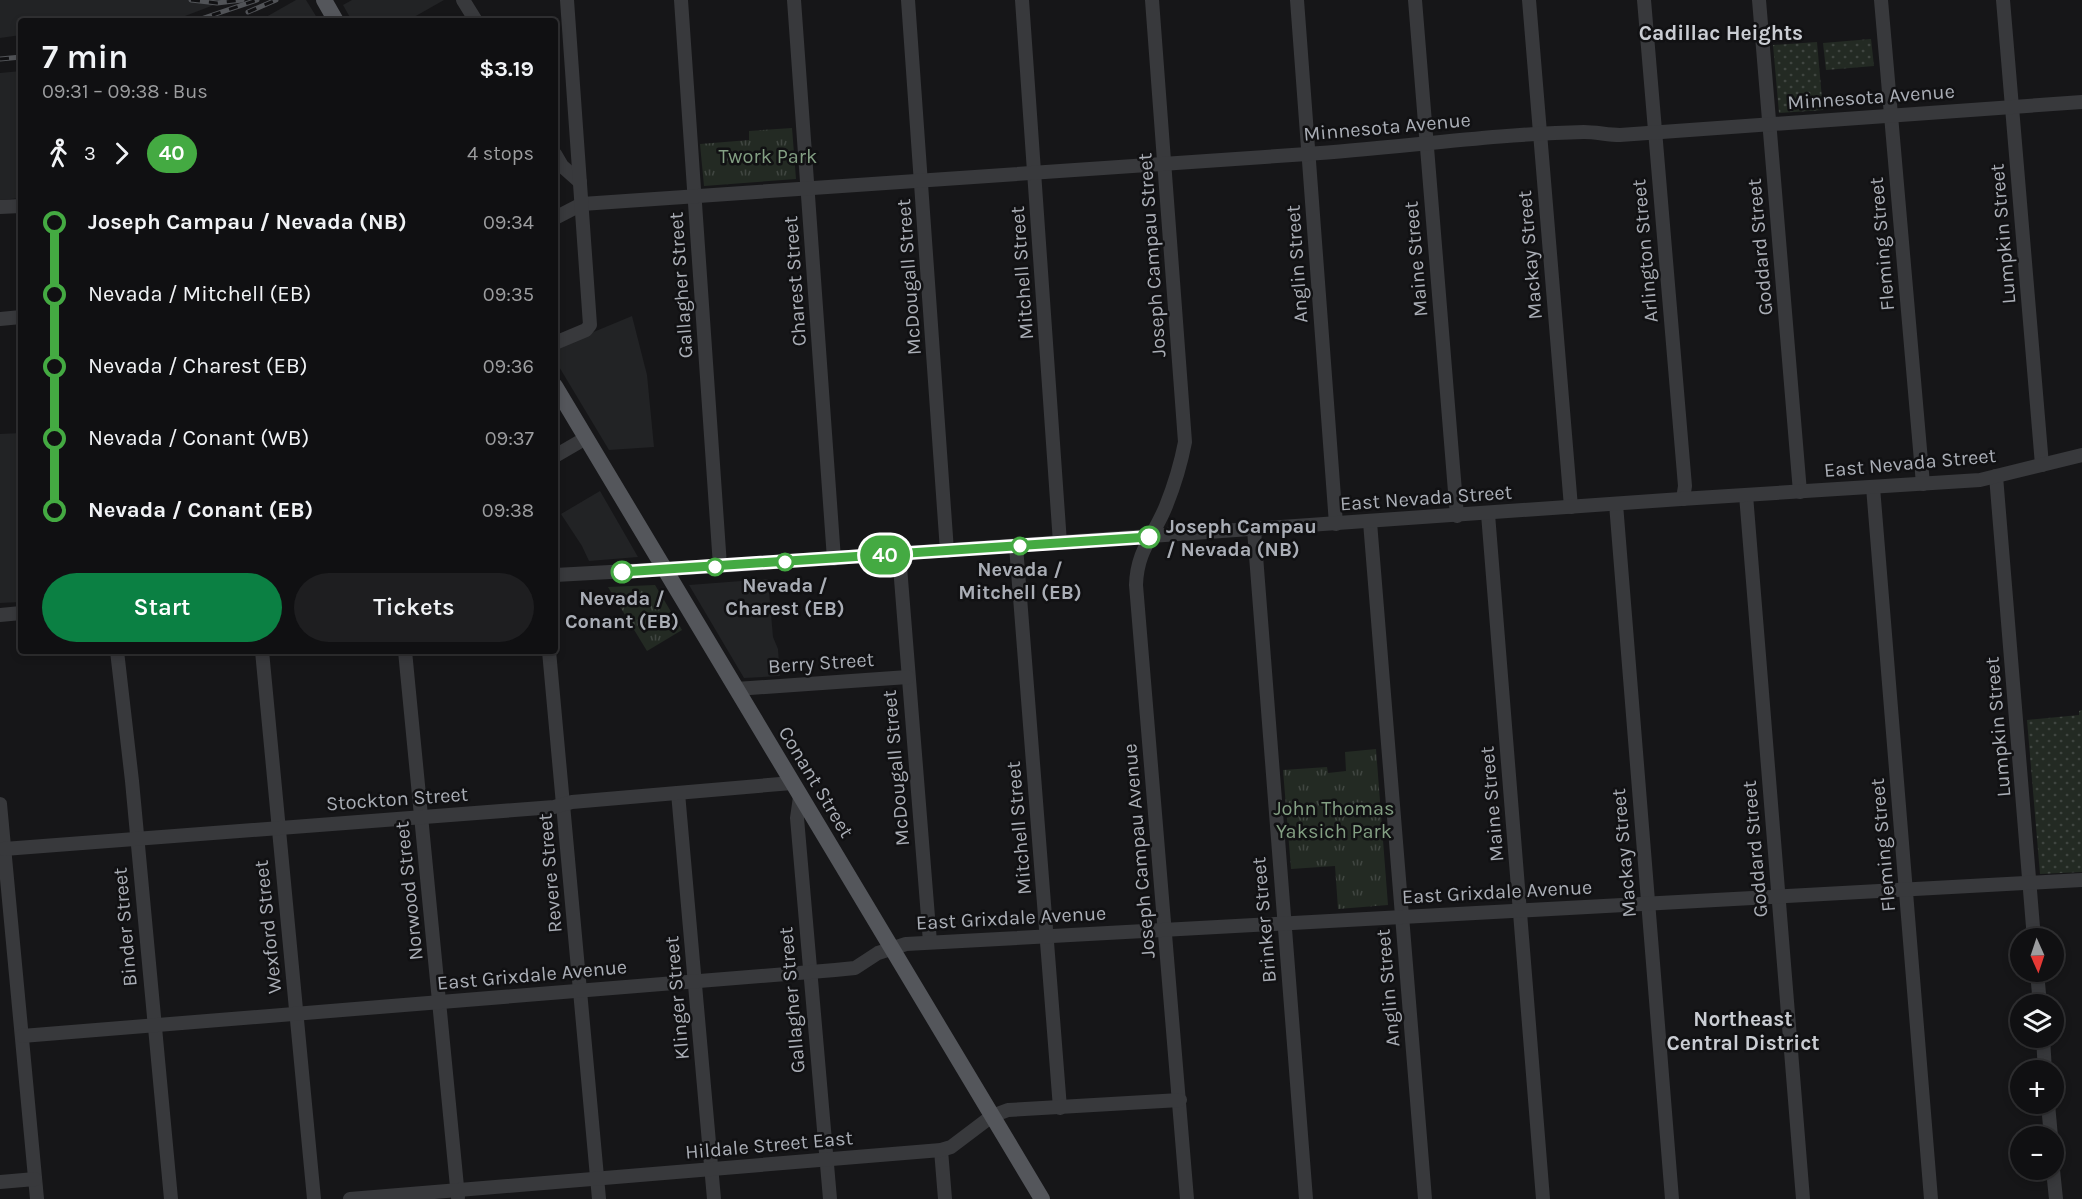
<!DOCTYPE html>
<html lang="en">
<head>
<meta charset="utf-8">
<style>
  body { margin:0; font-family:Karla,sans-serif; background:#1e1e20; color:#f1f3f6; height:100vh; display:flex; flex-direction:column; font-size:22px; white-space:nowrap }
  * { box-sizing:border-box; margin:0 }
  p { font-size:20px; color:#9c9d9f }
  .icon { flex:none; width:33px; height:33px; fill:none; stroke:currentColor; stroke-width:2; stroke-linecap:round; stroke-linejoin:round }
  .map { position:relative; flex:1; overflow:hidden }
  .drawer { position:absolute; left:18px; top:18px; width:540px; height:636px; display:flex; flex-direction:column; background:#101012; border-radius:6px; box-shadow:0 3px 9px #0003,0 0 0 2px #303032 }
  .drawer>* { flex:none }
  .badge { padding:0 12px; border-radius:20px; font-size:21px; line-height:39px }
  .needle { width:39px; rotate:177deg }
  .buttons { position:absolute; left:2010px; top:928px; display:grid; gap:12px }
  .buttons a { display:grid; place-items:center; width:54px; height:54px; border-radius:50%; background:#101012; box-shadow:0 3px 9px #0003,0 0 0 2px #303032; font-size:30px }
  .map>.badge { position:absolute; translate:-50% -50%; box-shadow:0 0 0 3px #fff }
  .legs { display:flex; align-items:center; gap:9px; height:66px; padding:0 24px; font-size:20px }
  .legs p { margin-inline-start:auto }
  .head { display:flex; align-items:center; justify-content:space-between; height:102px; padding:0 24px }
  h1 { font-size:33px; font-weight:600; line-height:45px }
  .action { display:flex; gap:12px; margin-top:auto; padding:12px 24px }
  .action a { flex:1; height:69px; border-radius:36px; background:#0b8043; color:#fff; font-size:24px; font-weight:600; line-height:69px; text-align:center }
  .action a+a { background:#1e1e20; color:#f1f3f6 }
  ul { padding:0 24px; list-style:none }
  li { display:flex; align-items:center; gap:21px; height:72px; font-size:22px }
  li i { display:grid; place-items:center; width:9px; height:100%; margin:0 8px; background:currentColor }
  li i::after { content:''; width:15px; height:15px; margin:-8px; border:4px solid; border-radius:50%; background:#101012 }
  li p { margin-inline-start:auto }
  li:first-child i { background:linear-gradient(#0000 50%,currentColor 0) }
  li:last-child i { background:linear-gradient(currentColor 50%,#0000 0) }
  .map>svg:first-child { display:block }
  .built { fill:#222325 }
  .grass { fill:url(#grass-dots) }
  .park { fill:url(#park-tufts) }
  .lines { fill:none; stroke-linecap:round; stroke-linejoin:round }
  .minor { stroke:#38393c; stroke-width:14 }
  .major { stroke:#54565b; stroke-width:16 }
  .rail-casing { stroke:#515357; stroke-width:5 }
  .rail { stroke:#111113; stroke-width:3; stroke-dasharray:9; stroke-linecap:butt }
  .line-1-casing { stroke:#fff; stroke-width:14 }
  .line-1 { stroke:#44aa42; stroke-width:9 }
  .stop-1-dot { fill:#fff; stroke:#44aa42; stroke-width:3 }
  .labels { text-anchor:middle; dominant-baseline:central; stroke-width:5; stroke-linejoin:round; paint-order:stroke }
  .street-label { font-size:20px; fill:#aaaeb6; stroke:#111113 }
  .park-label { font-size:20px; fill:#839f83; stroke:#111113 }
  .stop-label { font-size:20px; font-weight:bold; fill:#aaaeb6; stroke:#111113 }
  .neighbourhood-label { font-size:21px; font-weight:bold; fill:#cacdd3; stroke:#111113 }
</style>
</head>
<body>
<div class="map">
<svg width="2082" height="1199" viewBox="0 0 2082 1199">
  <defs>
    <pattern id="grass-dots" width="8" height="8" patternUnits="userSpaceOnUse" patternTransform="scale(1.5)"><rect width="8" height="8" fill="#232a23"/><path d="M2 2h.1M6 6h.1" fill="none" stroke="#404641" stroke-width="1.8" stroke-linecap="round"/></pattern>
    <pattern id="park-tufts" width="24" height="20" patternUnits="userSpaceOnUse" patternTransform="scale(1.5)"><rect width="24" height="20" fill="#232a23"/><path d="M3 7l-1-3M5 7V3M7 7l1-3M15 17l-1-3M17 17v-4M19 17l1-3" fill="none" stroke="#404641"/></pattern>
  </defs>
  <rect width="100%" height="100%" fill="#161618"/>
  <g class="built">
    <path d="M0,0H227L172,21H21V35L0,38Z"/>
    <path d="M296,0H306L319,21H259Z"/>
    <path d="M352,0H444L407,21H352L343,5Z"/>
    <path d="M21,71V198L0,200V73Z"/>
    <path d="M632,316L647,375L654,447L609,450L555,360V348Z"/>
    <path d="M21,433V602L0,603V434Z"/>
    <path d="M600,491L638,557L589,561L582,546L561,514Z"/>
    <path d="M768,579L773,637L778,649L780,676L744,678L689,585Z"/>
  </g>
  <g class="grass">
    <path d="M1871,39L1874,66L1826,70L1823,43Z"/>
    <path d="M1817,42L1823,110L1779,113L1773,45Z"/>
    <path d="M2082,710V872L2040,874L2027,720L2079,715V711Z"/>
  </g>
  <g class="park">
    <path d="M792,128L796,179L704,186L700,144L749,140V131Z"/>
    <path d="M655,585L682,630L647,651L608,587Z"/>
    <path d="M1376,749L1388,905L1338,909L1335,866L1291,869L1283,770L1327,767L1328,773L1346,771L1345,752Z"/>
  </g>
  <g class="lines">
    <g class="minor">
      <path d="M463,0L476,21"/>
      <path d="M681,0L720,566"/>
      <path d="M794,0L834,559"/>
      <path d="M908,0L947,551"/>
      <path d="M1022,0L1060,543"/>
      <path d="M1152,0L1185,442C1181,463 1174,486 1166,506C1154,536 1137,550 1136,585L1187,1199"/>
      <path d="M1297,0L1336,524"/>
      <path d="M1415,0L1457,516"/>
      <path d="M1529,0L1571,507"/>
      <path d="M1644,0L1685,486L1683,499"/>
      <path d="M1759,0L1800,492"/>
      <path d="M1881,0L1923,484"/>
      <path d="M2003,0L2042,465"/>
      <path d="M555,154L562,166L580,182"/>
      <path d="M0,207L21,206"/>
      <path d="M555,218L582,204C823,186 1065,170 1307,154C1399,148 1491,134 1584,132C1596,132 1608,135 1620,135L2082,102"/>
      <path d="M0,319L21,317"/>
      <path d="M555,343L586,330L590,325L567,0"/>
      <path d="M555,456L586,438"/>
      <path d="M1996,476L2034,939"/>
      <path d="M1873,487L1931,1199"/>
      <path d="M1746,495L1803,1199"/>
      <path d="M1616,504L1672,1199"/>
      <path d="M1488,514L1543,1199"/>
      <path d="M1370,522L1425,1199"/>
      <path d="M1254,530L1306,1199"/>
      <path d="M1016,546L1060,1108"/>
      <path d="M899,554L930,942"/>
      <path d="M555,575L720,566L1681,499L1980,480L2082,455"/>
      <path d="M0,615L21,613"/>
      <path d="M117,651L132,781L171,1199"/>
      <path d="M262,651L314,1199"/>
      <path d="M405,651L458,1197"/>
      <path d="M549,651L599,1199"/>
      <path d="M736,689L908,677"/>
      <path d="M678,793L714,1199"/>
      <path d="M800,797L797,818L830,1199"/>
      <path d="M0,804L37,1199"/>
      <path d="M4,849L554,807L572,802L792,783"/>
      <path d="M2037,972L2040,1005"/>
      <path d="M22,1036L835,970L855,968L878,953L906,944L2082,880"/>
      <path d="M2043,1038L2045,1071"/>
      <path d="M2048,1104L2051,1137"/>
      <path d="M941,1150L945,1199"/>
      <path d="M2053,1170L2056,1199"/>
      <path d="M0,1182L35,1179"/>
      <path d="M350,1199L941,1150L951,1147L992,1116L1008,1110L1180,1100"/>
    </g>
    <g class="major">
      <path d="M324,0L336,21"/>
      <path d="M555,386L1042,1199"/>
    </g>
    <defs>
      <g id="rail">
        <path d="M191,0L217,3L242,0"/>
        <path d="M248,12L276,0"/>
        <path d="M195,21L257,0"/>
        <path d="M0,59L21,57"/>
      </g>
    </defs>
    <use href="#rail" class="rail-casing"/>
    <use href="#rail" class="rail"/>
  </g>
  <g class="lines">
    <defs>
      <path id="line-1" d="M622,572L1149,537"/>
    </defs>
    <use href="#line-1" class="line-1-casing"/>
    <use href="#line-1" class="line-1"/>
  </g>
  <g class="stop-1-dot">
    <circle cx="1149" cy="537" r="10"/>
    <circle cx="1020" cy="546" r="8"/>
    <circle cx="785" cy="562" r="8"/>
    <circle cx="715" cy="567" r="8"/>
    <circle cx="622" cy="572" r="10"/>
  </g>
  <g class="labels">
    <g class="street-label">
      <text transform="translate(1871 97) rotate(-4)">Minnesota Avenue</text>
      <text transform="translate(1387 127) rotate(-5)">Minnesota Avenue</text>
      <text transform="translate(2003 234) rotate(-95)">Lumpkin Street</text>
      <text transform="translate(1882 244) rotate(-95)">Fleming Street</text>
      <text transform="translate(1760 247) rotate(-95)">Goddard Street</text>
      <text transform="translate(1645 251) rotate(-95)">Arlington Street</text>
      <text transform="translate(1152 255) rotate(-94)">Joseph Campau Street</text>
      <text transform="translate(1530 255) rotate(-95)">Mackay Street</text>
      <text transform="translate(1416 259) rotate(-95)">Maine Street</text>
      <text transform="translate(1297 264) rotate(-94)">Anglin Street</text>
      <text transform="translate(1022 273) rotate(-94)">Mitchell Street</text>
      <text transform="translate(909 277) rotate(-94)">McDougall Street</text>
      <text transform="translate(795 281) rotate(-94)">Charest Street</text>
      <text transform="translate(681 285) rotate(-94)">Gallagher Street</text>
      <text transform="translate(1910 463) rotate(-5)">East Nevada Street</text>
      <text transform="translate(1426 498) rotate(-4)">East Nevada Street</text>
      <text transform="translate(821 663) rotate(-4)">Berry Street</text>
      <text transform="translate(1998 727) rotate(-95)">Lumpkin Street</text>
      <text transform="translate(896 768) rotate(-95)">McDougall Street</text>
      <text transform="translate(816 782) rotate(59)">Conant Street</text>
      <text transform="translate(397 799) rotate(-4)">Stockton Street</text>
      <text transform="translate(1492 804) rotate(-95)">Maine Street</text>
      <text transform="translate(1019 828) rotate(-95)">Mitchell Street</text>
      <text transform="translate(1883 845) rotate(-95)">Fleming Street</text>
      <text transform="translate(1755 849) rotate(-95)">Goddard Street</text>
      <text transform="translate(1139 851) rotate(-95)">Joseph Campau Avenue</text>
      <text transform="translate(1624 853) rotate(-95)">Mackay Street</text>
      <text transform="translate(550 873) rotate(-95)">Revere Street</text>
      <text transform="translate(409 891) rotate(-96)">Norwood Street</text>
      <text transform="translate(1497 892) rotate(-3)">East Grixdale Avenue</text>
      <text transform="translate(1011 918) rotate(-3)">East Grixdale Avenue</text>
      <text transform="translate(1264 920) rotate(-95)">Brinker Street</text>
      <text transform="translate(125 927) rotate(-95)">Binder Street</text>
      <text transform="translate(268 927) rotate(-96)">Wexford Street</text>
      <text transform="translate(532 975) rotate(-5)">East Grixdale Avenue</text>
      <text transform="translate(1388 988) rotate(-95)">Anglin Street</text>
      <text transform="translate(677 998) rotate(-95)">Klinger Street</text>
      <text transform="translate(792 1000) rotate(-95)">Gallagher Street</text>
      <text transform="translate(769 1145) rotate(-5)">Hildale Street East</text>
    </g>
    <g class="park-label">
      <text x="768" y="156">Twork Park</text>
      <text x="1334" y="808">John Thomas<tspan x="1334" dy="23">Yaksich Park</tspan></text>
    </g>
    <g class="stop-label">
      <text x="1166" y="526" text-anchor="start">Joseph Campau<tspan x="1166" dy="23">/ Nevada (NB)</tspan></text>
      <text x="1020" y="569">Nevada /<tspan x="1020" dy="23">Mitchell (EB)</tspan></text>
      <text x="785" y="585">Nevada /<tspan x="785" dy="23">Charest (EB)</tspan></text>
      <text x="622" y="598">Nevada /<tspan x="622" dy="23">Conant (EB)</tspan></text>
    </g>
    <g class="neighbourhood-label">
      <text x="1721" y="33">Cadillac Heights</text>
      <text x="1743" y="1019">Northeast<tspan x="1743" dy="24">Central District</tspan></text>
    </g>
  </g>
</svg>
<div class="buttons">
<a><svg class="needle" viewBox="-14 -14 28 28"><path d="M0-13l5 13h-10z" fill="#e53935"/><path d="M0 13l5-13h-10z" fill="#9c9d9f"/></svg></a>
<a><svg class="icon" aria-label="layers" viewBox="0 0 24 24"><path d="M12 4l9 5-9 5-9-5zM3 14l9 5 9-5"/></svg></a>
<a>+</a>
<a>−</a>
</div>
<b class="badge" style="left:885px;top:555px;background:#44aa42;color:#fff">40</b>
<section class="drawer">
<div class="head"><div><h1>7 min</h1><p>09:31 – 09:38 · Bus</p></div><b>$3.19</b></div>
<div class="legs"><svg class="icon" aria-label="walk" viewBox="0 0 24 24"><circle cx="13" cy="4" r="2"/><path d="M13 8l-2 6 4 7M11 14l-3 7M7 12l3-4h3l4 4"/></svg>3<svg class="icon" aria-label="forward" viewBox="0 0 24 24"><path d="M9 5l7 7-7 7"/></svg><b class="badge" style="background:#44aa42;color:#fff">40</b><p>4 stops</p></div>
<ul>
<li><i style="color:#44aa42"></i><b>Joseph Campau / Nevada (NB)</b><p>09:34</p></li>
<li><i style="color:#44aa42"></i><span>Nevada / Mitchell (EB)</span><p>09:35</p></li>
<li><i style="color:#44aa42"></i><span>Nevada / Charest (EB)</span><p>09:36</p></li>
<li><i style="color:#44aa42"></i><span>Nevada / Conant (WB)</span><p>09:37</p></li>
<li><i style="color:#44aa42"></i><b>Nevada / Conant (EB)</b><p>09:38</p></li>
</ul>
<div class="action"><a>Start</a><a>Tickets</a></div>
</section>
</div>
</body>
</html>
